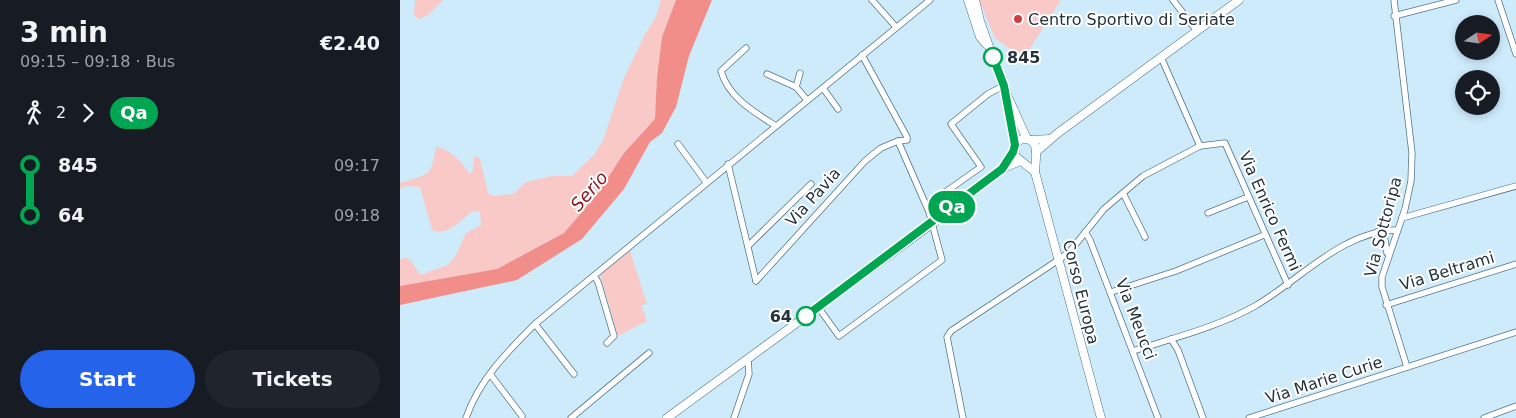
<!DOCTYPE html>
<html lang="en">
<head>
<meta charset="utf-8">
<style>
  body { margin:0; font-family:"DejaVu Sans",sans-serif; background:#20242c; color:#f1f3f6; height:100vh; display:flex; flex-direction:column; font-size:19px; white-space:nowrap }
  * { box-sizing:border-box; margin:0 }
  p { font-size:16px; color:#9ea1a6 }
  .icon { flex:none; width:28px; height:28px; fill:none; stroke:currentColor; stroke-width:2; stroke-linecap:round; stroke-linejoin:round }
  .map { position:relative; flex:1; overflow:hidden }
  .panel { display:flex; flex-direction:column; background:#171b24; width:400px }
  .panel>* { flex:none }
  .badge { padding:0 10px; border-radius:16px; font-size:18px; line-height:32px }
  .needle { width:32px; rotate:77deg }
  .controls { position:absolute; left:1055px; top:15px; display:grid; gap:10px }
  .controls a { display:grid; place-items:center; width:45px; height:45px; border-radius:50%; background:#171b24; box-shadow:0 2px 8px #0003; font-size:25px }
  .map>.badge { position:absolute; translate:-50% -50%; box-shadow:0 0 0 2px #fff }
  .legs { display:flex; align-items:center; gap:8px; height:55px; padding:0 20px; font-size:16px }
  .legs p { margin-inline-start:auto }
  .summary { display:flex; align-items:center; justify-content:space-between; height:85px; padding:0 20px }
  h1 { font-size:28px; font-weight:800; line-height:38px }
  .primary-button { display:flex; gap:10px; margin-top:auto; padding:10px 20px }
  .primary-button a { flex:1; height:58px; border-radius:30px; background:#2563eb; color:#fff; font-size:20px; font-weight:800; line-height:58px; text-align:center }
  .primary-button a+a { background:#20242c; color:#f1f3f6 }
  ul { padding:0 20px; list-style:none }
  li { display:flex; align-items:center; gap:18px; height:50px; font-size:19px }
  li i { display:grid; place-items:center; width:8px; height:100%; margin:0 6px; background:currentColor }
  li i::after { content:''; width:12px; height:12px; margin:-6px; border:4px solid; border-radius:50%; background:#171b24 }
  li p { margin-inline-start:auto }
  li:first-child i { background:linear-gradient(#0000 50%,currentColor 0) }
  li:last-child i { background:linear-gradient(currentColor 50%,#0000 0) }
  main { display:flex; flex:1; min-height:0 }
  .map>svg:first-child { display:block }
  .green { fill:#f8c9c6 }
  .water { fill:#f18e89 }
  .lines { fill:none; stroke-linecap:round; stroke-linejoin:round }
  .street-casing { stroke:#537587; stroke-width:7 }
  .secondary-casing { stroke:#537587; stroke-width:9 }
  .street { stroke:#fff; stroke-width:5.5 }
  .secondary { stroke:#fff; stroke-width:8 }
  .line-1-casing { stroke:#fff; stroke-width:11 }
  .line-1 { stroke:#00a651; stroke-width:8 }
  .poi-dot { fill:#ce3f43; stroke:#fff; stroke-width:2 }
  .stop-1-dot { fill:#fff; stroke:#00a651; stroke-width:2.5 }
  .labels { text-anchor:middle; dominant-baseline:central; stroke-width:4; stroke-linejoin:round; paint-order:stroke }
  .poi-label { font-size:16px; fill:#25333b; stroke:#fff; text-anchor:start }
  .stop-label { font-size:16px; font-weight:bold; fill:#25333b; stroke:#fff; text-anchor:start }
  .street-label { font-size:16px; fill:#25333b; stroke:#fff }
  .water-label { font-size:18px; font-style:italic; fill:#8c1721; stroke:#fff }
</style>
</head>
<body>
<main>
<section class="panel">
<div class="summary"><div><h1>3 min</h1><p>09:15 – 09:18 · Bus</p></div><b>€2.40</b></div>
<div class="legs"><svg class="icon" aria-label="walk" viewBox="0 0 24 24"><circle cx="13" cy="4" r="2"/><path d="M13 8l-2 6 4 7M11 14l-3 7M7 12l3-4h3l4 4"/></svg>2<svg class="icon" aria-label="forward" viewBox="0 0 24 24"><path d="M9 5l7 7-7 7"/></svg><b class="badge" style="background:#00a651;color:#fff">Qa</b></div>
<ul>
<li><i style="color:#00a651"></i><b>845</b><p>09:17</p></li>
<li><i style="color:#00a651"></i><b>64</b><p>09:18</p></li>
</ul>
<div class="primary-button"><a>Start</a><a>Tickets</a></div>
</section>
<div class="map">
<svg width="1116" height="418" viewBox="0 0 1116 418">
  <rect width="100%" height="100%" fill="#ceebfc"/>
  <g class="green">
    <path d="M15,0H43L28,15L19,19L14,15Z"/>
    <path d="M261,0H276L262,37L255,119L224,153L198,193L164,233L97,269L0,286V260L5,257L12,262L20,275L48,265L56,255L66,233L81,225L80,212L73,211C61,219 49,237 32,230L20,187L5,186L0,189V183C30,172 30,180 36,147C51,149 61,162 70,174L73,170L74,156L80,159L88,193L93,196L113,194L126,182L153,176H172L195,154L203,140L224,78L245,34L255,19Z"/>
    <path d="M579,0H661L627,53L617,54L595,38Z"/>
    <path d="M230,251L247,304L241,305L247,321L218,336L200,274Z"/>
  </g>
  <path class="water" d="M276,0H312L289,56L276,107L262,133L250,142L224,189L182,239L117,280L0,305V286L97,269L164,233L198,193L224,153L255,119L257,78L262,37Z"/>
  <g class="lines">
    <defs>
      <g id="street">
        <path d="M472,0L496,27"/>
        <path d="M773,0L797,31"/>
        <path d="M994,0L1012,153L1011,181L1005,209L982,277V287L1007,367"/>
        <path d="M1098,0L1116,54"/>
        <path d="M994,16L1056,0"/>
        <path d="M346,48L321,71C328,97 354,112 376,126"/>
        <path d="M761,57L800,146"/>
        <path d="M367,74L396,87L407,100"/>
        <path d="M396,87L400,73"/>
        <path d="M423,88L438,109"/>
        <path d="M278,144L306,182"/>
        <path d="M328,164L356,281"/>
        <path d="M723,193L745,237"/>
        <path d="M531,202L581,167L551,124L588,94L603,86"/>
        <path d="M808,213L848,197"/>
        <path d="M1002,218L1116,186"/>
        <path d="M685,232L690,240L758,418"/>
        <path d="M977,232L985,240L987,253"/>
        <path d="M348,246L411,184"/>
        <path d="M194,276L198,282L214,336L207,343"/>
        <path d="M356,281L465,161L481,148L498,141"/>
        <path d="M711,292L776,271L864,235"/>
        <path d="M986,305L1116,264"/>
        <path d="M418,307L439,336L542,260L529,212L498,141L507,140V137L462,55"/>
        <path d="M135,324L174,374"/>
        <path d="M771,339L778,350L803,418"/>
        <path d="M733,351C773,338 818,327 855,306C900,280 942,231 997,230"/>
        <path d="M90,374L122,416"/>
        <path d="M66,418C79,380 107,352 135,324L530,0"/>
        <path d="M171,418L249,353"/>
        <path d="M334,418L349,374L348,359"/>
        <path d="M563,418L547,337L551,331L660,259L671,250L704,209L743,176L800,146L825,143L888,285"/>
        <path d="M849,418L1116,332"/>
        <path d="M1084,418L1116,406"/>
      </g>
      <g id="secondary">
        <path d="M568,0L580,37L586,44"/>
        <path d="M575,0L580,21L603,86L627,139"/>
        <path d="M607,103L613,125L615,156L635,172"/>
        <path d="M631,140L650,139"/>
        <path d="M615,145C618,141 621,138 626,139C641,140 635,162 635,172L701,418"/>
        <path d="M636,152L658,133L839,0"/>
        <path d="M267,418L533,223L602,169L620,161"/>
      </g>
    </defs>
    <use href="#street" class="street-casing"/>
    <use href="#secondary" class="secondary-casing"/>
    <use href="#street" class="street"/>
    <use href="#secondary" class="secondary"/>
  </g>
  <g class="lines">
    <defs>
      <path id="line-1" d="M406,316L602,169L613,152L615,145L604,86L593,57"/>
    </defs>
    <use href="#line-1" class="line-1-casing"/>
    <use href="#line-1" class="line-1"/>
  </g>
  <circle class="poi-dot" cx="618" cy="19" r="5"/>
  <g class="stop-1-dot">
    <circle cx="593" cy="57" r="9"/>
    <circle cx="406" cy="316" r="9"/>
  </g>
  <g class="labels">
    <g class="poi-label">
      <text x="628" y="19">Centro Sportivo di Seriate</text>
    </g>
    <g class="stop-label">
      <text x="607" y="57">845</text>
      <text x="392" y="316" text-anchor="end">64</text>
    </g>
    <g class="street-label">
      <text transform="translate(413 197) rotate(-48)">Via Pavia</text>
      <text transform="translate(870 211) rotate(66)">Via Enrico Fermi</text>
      <text transform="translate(983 227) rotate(-75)">Via Sottoripa</text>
      <text transform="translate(1047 271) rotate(-17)">Via Beltrami</text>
      <text transform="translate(681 292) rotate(76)">Corso Europa</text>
      <text transform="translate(736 319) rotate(69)">Via Meucci</text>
      <text transform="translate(924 380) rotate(-18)">Via Marie Curie</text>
    </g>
    <g class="water-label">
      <text transform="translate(189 191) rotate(-49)">Serio</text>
    </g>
  </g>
</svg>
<div class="controls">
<a><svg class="needle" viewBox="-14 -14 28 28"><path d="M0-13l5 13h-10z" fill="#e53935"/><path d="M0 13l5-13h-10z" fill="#9ea1a6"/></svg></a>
<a><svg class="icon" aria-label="locate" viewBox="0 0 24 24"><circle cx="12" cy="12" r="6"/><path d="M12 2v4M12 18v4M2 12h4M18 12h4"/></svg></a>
</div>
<b class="badge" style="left:552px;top:207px;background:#00a651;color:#fff">Qa</b>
</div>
</main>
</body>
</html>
